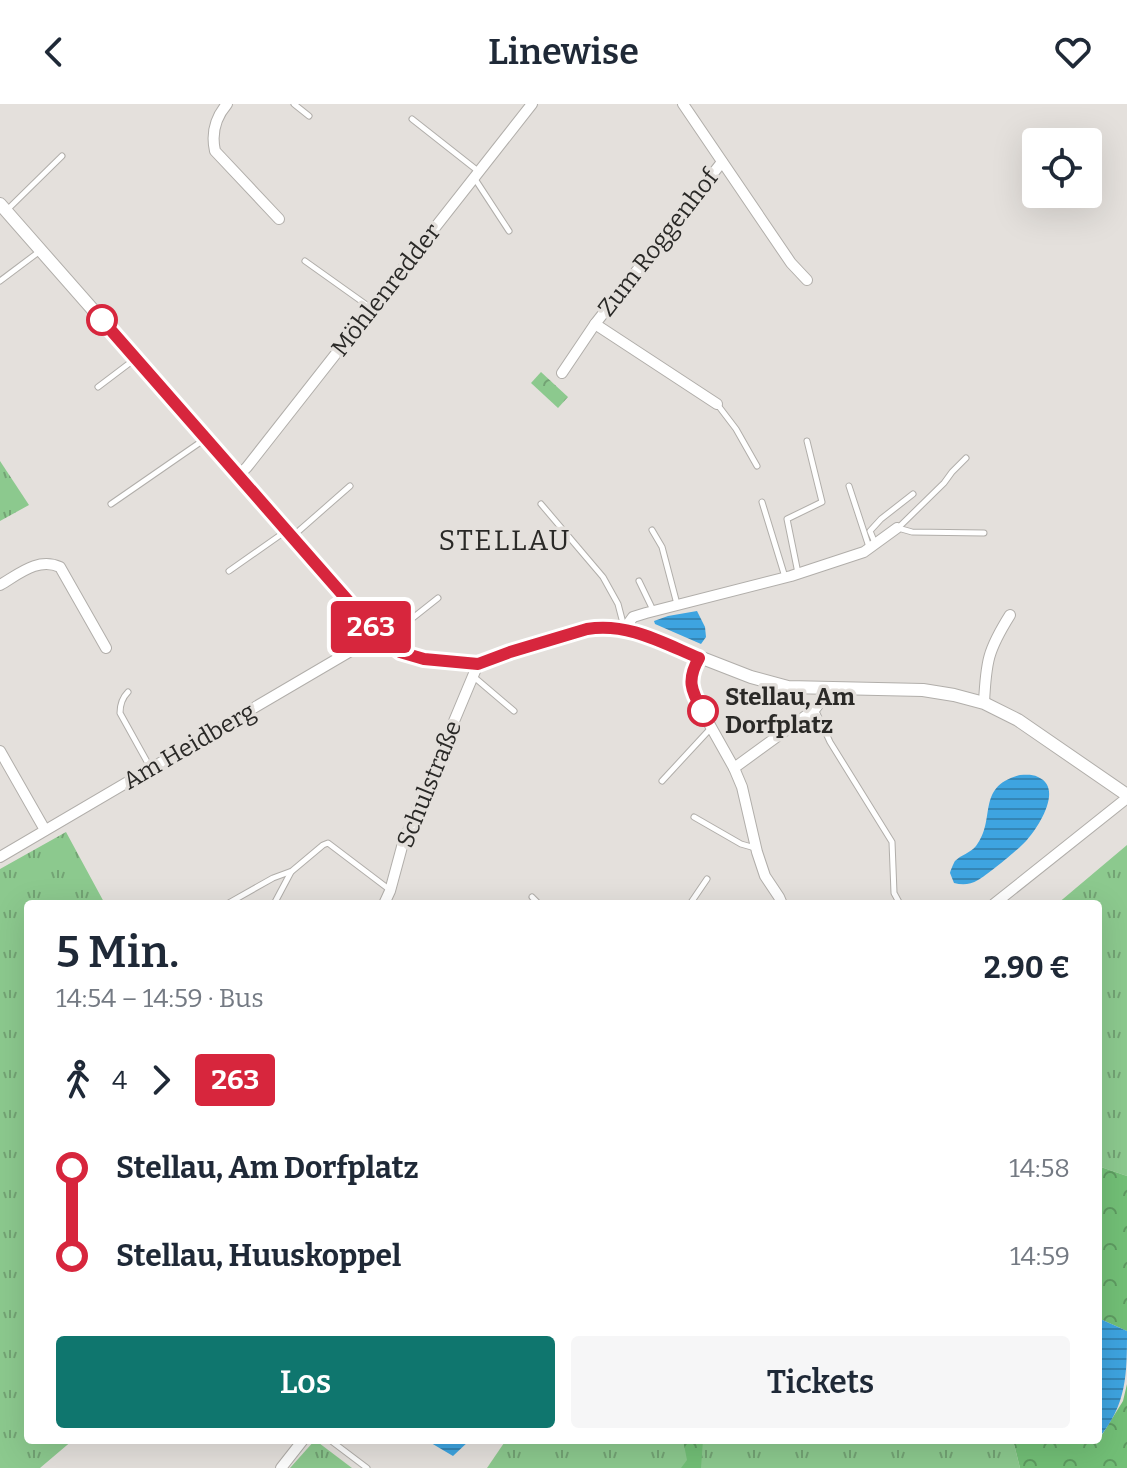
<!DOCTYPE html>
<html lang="de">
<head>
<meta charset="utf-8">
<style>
  body { margin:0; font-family:Bitter,serif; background:#f6f6f7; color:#1f2937; height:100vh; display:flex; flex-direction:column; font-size:30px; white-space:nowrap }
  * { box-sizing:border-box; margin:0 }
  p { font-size:26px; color:#747a83 }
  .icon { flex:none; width:44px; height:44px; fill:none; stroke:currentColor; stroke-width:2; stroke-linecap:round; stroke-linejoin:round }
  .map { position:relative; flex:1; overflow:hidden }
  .details { position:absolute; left:24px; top:796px; width:1078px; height:544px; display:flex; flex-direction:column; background:#fff; border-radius:8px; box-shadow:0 8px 32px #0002 }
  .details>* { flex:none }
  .badge { padding:0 16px; border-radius:6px; font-size:28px; line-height:52px }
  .buttons { position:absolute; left:1022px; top:24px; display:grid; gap:16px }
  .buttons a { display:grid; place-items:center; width:80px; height:80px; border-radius:8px; background:#fff; box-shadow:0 8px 32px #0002; font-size:40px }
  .map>.badge { position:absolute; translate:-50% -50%; box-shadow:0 0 0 4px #fff }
  .legs { display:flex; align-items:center; gap:12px; height:88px; padding:0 32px; font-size:26px }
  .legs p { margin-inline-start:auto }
  .overview { display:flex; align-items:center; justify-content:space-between; height:136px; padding:0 32px }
  h1 { font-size:44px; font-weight:600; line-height:60px }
  .button { display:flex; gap:16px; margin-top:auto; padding:16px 32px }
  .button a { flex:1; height:92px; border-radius:8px; background:#0f766e; color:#fff; font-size:32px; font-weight:600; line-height:92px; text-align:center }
  .button a+a { background:#f6f6f7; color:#1f2937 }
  ul { padding:0 32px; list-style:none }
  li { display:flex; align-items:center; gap:28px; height:88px; font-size:30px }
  li i { display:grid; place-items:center; width:12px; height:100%; margin:0 10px; background:currentColor }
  li i::after { content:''; width:20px; height:20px; margin:-10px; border:6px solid; border-radius:50%; background:#fff }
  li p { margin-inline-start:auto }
  li:first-child i { background:linear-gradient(#0000 50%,currentColor 0) }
  li:last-child i { background:linear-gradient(currentColor 50%,#0000 0) }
  header { display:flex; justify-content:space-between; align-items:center; height:104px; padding:0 32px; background:#fff; font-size:36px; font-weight:600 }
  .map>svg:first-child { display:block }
  .grass { fill:url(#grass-tufts) }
  .forest { fill:url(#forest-crowns) }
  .park { fill:url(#park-crowns) }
  .water { fill:url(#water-rules) }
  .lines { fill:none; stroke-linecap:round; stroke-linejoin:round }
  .service-casing { stroke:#b1aeaa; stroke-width:7 }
  .minor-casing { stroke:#b1aeaa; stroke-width:12 }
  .tertiary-casing { stroke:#b1aeaa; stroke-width:14 }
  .service { stroke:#fff; stroke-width:5 }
  .minor { stroke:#fff; stroke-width:10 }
  .tertiary { stroke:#fff; stroke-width:12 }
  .line-1-casing { stroke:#fff; stroke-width:18 }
  .line-1 { stroke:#d7263d; stroke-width:12 }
  .stop-1-dot { fill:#fff; stroke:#d7263d; stroke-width:4 }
  .labels { text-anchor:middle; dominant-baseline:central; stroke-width:7; stroke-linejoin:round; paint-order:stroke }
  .street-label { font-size:24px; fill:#2a2927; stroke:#e4e0dc }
  .stop-label { font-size:24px; font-weight:bold; fill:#2a2927; stroke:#e4e0dc; text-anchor:start }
  .quarter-label { font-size:28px; letter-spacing:2px; fill:#2a2927; stroke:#e4e0dc }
</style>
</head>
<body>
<header><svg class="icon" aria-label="back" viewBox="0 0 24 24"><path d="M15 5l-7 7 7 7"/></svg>Linewise<svg class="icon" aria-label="heart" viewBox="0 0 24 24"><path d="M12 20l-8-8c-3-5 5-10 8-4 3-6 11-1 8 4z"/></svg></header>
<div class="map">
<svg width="1127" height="1364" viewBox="0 0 1127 1364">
  <defs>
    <pattern id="grass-tufts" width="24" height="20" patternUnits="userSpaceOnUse" patternTransform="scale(2)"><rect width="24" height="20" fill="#8cc98e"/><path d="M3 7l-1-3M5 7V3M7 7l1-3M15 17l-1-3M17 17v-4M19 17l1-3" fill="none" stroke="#73a374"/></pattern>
    <pattern id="forest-crowns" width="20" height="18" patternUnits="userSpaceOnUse" patternTransform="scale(2)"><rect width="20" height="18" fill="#72bf76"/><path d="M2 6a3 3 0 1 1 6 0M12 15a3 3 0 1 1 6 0" fill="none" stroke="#5e9b61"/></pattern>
    <pattern id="park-crowns" width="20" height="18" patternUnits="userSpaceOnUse" patternTransform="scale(2)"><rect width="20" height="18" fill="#8cc98e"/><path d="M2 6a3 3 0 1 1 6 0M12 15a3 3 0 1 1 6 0" fill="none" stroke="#73a374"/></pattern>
    <pattern id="water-rules" width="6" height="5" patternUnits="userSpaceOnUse" patternTransform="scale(2)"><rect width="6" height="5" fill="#3ea4e0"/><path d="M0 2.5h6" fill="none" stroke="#3486b6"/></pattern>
  </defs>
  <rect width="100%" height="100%" fill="#e4e0dc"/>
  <g class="grass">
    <path d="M0,357L29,401L0,417Z"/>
    <path d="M66,728L105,800H28V1336H73L40,1364H0V765Z"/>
    <path d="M1127,741V1072L1098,1062V800H1057Z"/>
    <path d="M315,1336L352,1364H290Z"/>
    <path d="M506,1336H1013L1020,1364H487Z"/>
  </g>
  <g class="forest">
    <path d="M1098,1062L1127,1072V1227L1098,1214Z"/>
    <path d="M1127,1280V1364H1020L1013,1336H1076L1086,1340L1100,1334L1123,1297Z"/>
    <path d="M683,1336H703L701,1364H681L687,1356Z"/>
  </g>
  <path class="park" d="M541,268L568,293L558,304L531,279Z"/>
  <g class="water">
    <path d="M697,507L705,523L706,533L701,540L655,520L654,517L668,512Z"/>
    <path d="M1020,671C1026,671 1032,670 1038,673C1064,684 1038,724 1026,737C1019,745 987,771 978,776C970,781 962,781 954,779L950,769C950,768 954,758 955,757C961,751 970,749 976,742C997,715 975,683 1020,671Z"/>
    <path d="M1098,1214L1127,1227C1127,1270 1127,1301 1098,1335V1282L1101,1276L1098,1269Z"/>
    <path d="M426,1336H470L453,1352Z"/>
  </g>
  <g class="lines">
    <defs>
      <g id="service">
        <path d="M294,0L309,12"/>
        <path d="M412,15L478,67"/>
        <path d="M475,75L509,127"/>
        <path d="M7,106L62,52"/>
        <path d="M305,157L371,204"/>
        <path d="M0,177L40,147"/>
        <path d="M98,283L135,255"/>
        <path d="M717,300L736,325L757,362"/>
        <path d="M849,382L869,443"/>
        <path d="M762,398L785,473"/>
        <path d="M111,400L205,335"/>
        <path d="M541,400L603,473L618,500L624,523"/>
        <path d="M898,424L944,379L952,368L966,354"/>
        <path d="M898,424L912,428L984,429"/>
        <path d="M652,426L662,443L677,500"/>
        <path d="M293,432L350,382"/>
        <path d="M875,439L870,427L881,415L913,390"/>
        <path d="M229,467L286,427"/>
        <path d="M798,469L787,415L822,398L807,337"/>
        <path d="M639,477L653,506"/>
        <path d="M385,536L438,494"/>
        <path d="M474,573L514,607"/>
        <path d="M128,588C122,594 120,601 120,609L150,663"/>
        <path d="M815,605L830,638L892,738L894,789L900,800"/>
        <path d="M662,677L711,624"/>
        <path d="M694,713L741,740L755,744"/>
        <path d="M532,793L539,800"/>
        <path d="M227,800L273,774L292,767L323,741L328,739L390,786"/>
        <path d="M274,800L291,768"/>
        <path d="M690,800L707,775"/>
        <path d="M330,1336L367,1364"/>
      </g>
      <g id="minor">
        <path d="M227,0C215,14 211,29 215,47L279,115"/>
        <path d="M683,0L791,159L807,176"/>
        <path d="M595,220L717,300"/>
        <path d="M562,269L595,220L722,58"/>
        <path d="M239,371L247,363L532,0"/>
        <path d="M0,481C19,470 38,453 60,463L106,544"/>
        <path d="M625,524L633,513L646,509L791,472L864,448L897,424"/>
        <path d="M699,554L691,569L693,591L734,664L815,605L830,585"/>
        <path d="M984,599C986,557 988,546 1010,511"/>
        <path d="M0,647L45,726"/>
        <path d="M734,664L742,683L757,748L765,772L779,793L782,800"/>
        <path d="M0,753L378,531"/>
        <path d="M384,800L390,787L403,739L478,560"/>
        <path d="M994,800L1127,694"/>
        <path d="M281,1364L303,1336"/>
      </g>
      <path id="tertiary" d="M0,100L384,537L400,548L424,555L478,560L510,548L587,525L598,523L625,524L751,573L788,583L923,586L954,591L984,599L1018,616L1127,691"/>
    </defs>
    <use href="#service" class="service-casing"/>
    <use href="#minor" class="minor-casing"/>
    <use href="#tertiary" class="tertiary-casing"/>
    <use href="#service" class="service"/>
    <use href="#minor" class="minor"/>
    <use href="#tertiary" class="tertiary"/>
  </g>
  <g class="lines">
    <defs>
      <path id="line-1" d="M102,216L378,531L400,548L424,555L478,560L510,548L587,525C627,518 663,539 699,554C687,575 690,586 703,607"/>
    </defs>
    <use href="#line-1" class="line-1-casing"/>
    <use href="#line-1" class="line-1"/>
  </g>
  <g class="stop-1-dot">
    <circle cx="102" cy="216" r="14"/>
    <circle cx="703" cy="607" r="14"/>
  </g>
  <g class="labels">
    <g class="street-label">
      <text transform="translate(658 139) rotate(-52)">Zum Roggenhof</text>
      <text transform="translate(386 186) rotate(-52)">Möhlenredder</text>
      <text transform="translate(189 642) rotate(-30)">Am Heidberg</text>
      <text transform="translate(429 680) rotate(-68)">Schulstraße</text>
    </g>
    <g class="stop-label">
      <text x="725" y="593">Stellau, Am<tspan x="725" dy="28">Dorfplatz</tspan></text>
    </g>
    <g class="quarter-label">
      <text x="505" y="436">STELLAU</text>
    </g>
  </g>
</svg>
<div class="buttons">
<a><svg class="icon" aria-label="locate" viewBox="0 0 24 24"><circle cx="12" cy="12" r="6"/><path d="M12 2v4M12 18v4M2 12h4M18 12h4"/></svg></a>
</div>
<b class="badge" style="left:371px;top:523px;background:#d7263d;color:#fff">263</b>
<section class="details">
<div class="overview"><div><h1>5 Min.</h1><p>14:54 – 14:59 · Bus</p></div><b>2.90 €</b></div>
<div class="legs"><svg class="icon" aria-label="walk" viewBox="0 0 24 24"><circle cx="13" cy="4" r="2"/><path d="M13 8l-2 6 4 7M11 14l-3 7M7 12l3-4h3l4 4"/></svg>4<svg class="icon" aria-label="forward" viewBox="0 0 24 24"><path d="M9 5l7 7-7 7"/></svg><b class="badge" style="background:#d7263d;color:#fff">263</b></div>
<ul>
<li><i style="color:#d7263d"></i><b>Stellau, Am Dorfplatz</b><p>14:58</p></li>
<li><i style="color:#d7263d"></i><b>Stellau, Huuskoppel</b><p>14:59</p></li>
</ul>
<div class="button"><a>Los</a><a>Tickets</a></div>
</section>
</div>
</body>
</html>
